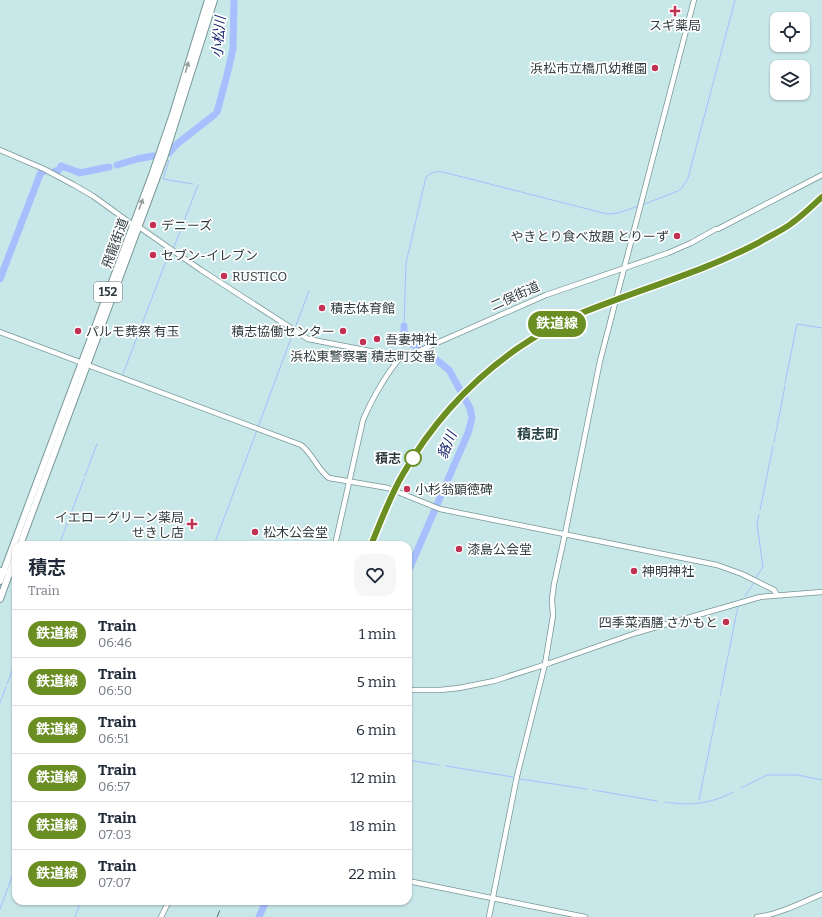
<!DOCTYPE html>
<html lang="en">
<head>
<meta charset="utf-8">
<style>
  body { margin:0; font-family:Bitter,"Noto Sans JP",serif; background:#f6f6f7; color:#1f2937; height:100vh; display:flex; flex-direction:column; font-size:15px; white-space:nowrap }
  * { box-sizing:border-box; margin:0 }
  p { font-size:13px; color:#747a83 }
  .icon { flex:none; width:22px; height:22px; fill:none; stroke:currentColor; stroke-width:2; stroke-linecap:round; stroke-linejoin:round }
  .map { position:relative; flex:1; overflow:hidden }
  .details { position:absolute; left:12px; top:541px; width:400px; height:364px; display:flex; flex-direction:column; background:#fff; border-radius:12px; box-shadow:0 1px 3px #0004 }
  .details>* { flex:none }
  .badge { padding:0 8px; border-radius:13px; font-size:14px; line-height:26px }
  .tools { position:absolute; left:770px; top:12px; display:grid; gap:8px }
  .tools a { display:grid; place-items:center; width:40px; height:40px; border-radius:8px; background:#fff; box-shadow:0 1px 3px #0004; font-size:20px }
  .map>.badge { position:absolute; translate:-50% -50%; box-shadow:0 0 0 2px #fff }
  .round { display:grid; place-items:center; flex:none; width:42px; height:42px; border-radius:12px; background:#f6f6f7 }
  .summary { display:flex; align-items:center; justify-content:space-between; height:68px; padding:0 16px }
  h1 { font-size:19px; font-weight:700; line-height:30px }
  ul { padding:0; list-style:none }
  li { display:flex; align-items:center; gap:12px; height:48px; padding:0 16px; border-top:1px solid #e0e1e3 }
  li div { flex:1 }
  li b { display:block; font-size:15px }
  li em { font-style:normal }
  li .badge { min-width:44px; font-weight:700; text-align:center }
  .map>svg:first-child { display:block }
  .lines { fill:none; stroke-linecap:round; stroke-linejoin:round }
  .stream { stroke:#a7bffe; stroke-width:1 }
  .river { stroke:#a7bffe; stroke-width:7 }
  .secondary-casing { stroke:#789697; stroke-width:6 }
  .highway-casing { stroke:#789697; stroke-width:8 }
  .secondary { stroke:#fff; stroke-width:4.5 }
  .highway { stroke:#fff; stroke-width:6 }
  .rail { stroke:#586a6b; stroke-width:1; stroke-dasharray:7 7; stroke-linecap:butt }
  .oneway { fill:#979e9e }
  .line-casing { stroke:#fff; stroke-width:9 }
  .line { stroke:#6b8e23; stroke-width:6 }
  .poi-dot { fill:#c13153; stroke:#fff; stroke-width:1.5 }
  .stop-dot { fill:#fff; stroke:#6b8e23; stroke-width:2 }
  .labels { text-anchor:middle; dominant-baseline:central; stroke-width:3.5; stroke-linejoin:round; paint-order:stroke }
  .shield { fill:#fff; stroke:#6d7677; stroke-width:1 }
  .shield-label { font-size:12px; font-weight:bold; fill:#2f3c3d }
  .poi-label { font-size:13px; fill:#2f3c3d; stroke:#fff; text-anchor:start }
  .street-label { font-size:13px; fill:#2f3c3d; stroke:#fff }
  .stop-label { font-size:13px; font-weight:bold; fill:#2f3c3d; stroke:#fff; text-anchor:end }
  .water-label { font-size:14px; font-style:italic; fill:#15246a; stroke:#fff }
  .neighbourhood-label { font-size:14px; font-weight:bold; fill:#264344; stroke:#fff }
</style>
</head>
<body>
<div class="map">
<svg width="822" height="917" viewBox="0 0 822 917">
  <rect width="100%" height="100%" fill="#c7e7e9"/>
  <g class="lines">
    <g class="stream">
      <path d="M167,160L169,161L163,179L193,184"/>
      <path d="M642,205L678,191L682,188L688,178L735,0"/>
      <path d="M174,247L198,185"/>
      <path d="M404,326L406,263L426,177C432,172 435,171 443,172L607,214L618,213L639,206"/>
      <path d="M295,328L309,291"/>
      <path d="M123,374L169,253"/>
      <path d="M785,383L797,324L822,328"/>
      <path d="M258,427L293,333"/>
      <path d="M774,442L785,386"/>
      <path d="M85,476L97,444"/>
      <path d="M760,510L773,446"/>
      <path d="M59,545L84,479"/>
      <path d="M214,545L257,430"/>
      <path d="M756,578L763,567L757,524L759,515"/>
      <path d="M745,596L753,584"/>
      <path d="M7,684L16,660"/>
      <path d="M720,696L738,606"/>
      <path d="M0,703L6,687"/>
      <path d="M408,760L439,765"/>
      <path d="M446,766L513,777"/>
      <path d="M520,779L587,789"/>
      <path d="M741,788L767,775H798L822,780"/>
      <path d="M593,790L657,801"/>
      <path d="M699,800L719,701"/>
      <path d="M665,802C689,806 711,804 733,792"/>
      <path d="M0,909L16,866"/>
      <path d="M75,917L81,901"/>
    </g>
    <g class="river">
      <path d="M227,75L233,49L234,0"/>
      <path d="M217,112L226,79"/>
      <path d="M169,153L177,144L214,115"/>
      <path d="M117,165L137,159L153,156"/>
      <path d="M55,171H58L61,166L78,172L79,173L109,167"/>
      <path d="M8,258L41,172H43"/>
      <path d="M0,279L7,261"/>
      <path d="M404,326V338L408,342L428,353L449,370L470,408L472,418L468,433L408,572"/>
      <path d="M259,917L266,901"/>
    </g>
    <defs>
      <g id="secondary">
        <path d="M0,150L44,169L74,185L93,196L133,225L139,227L201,270L308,339L401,357"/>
        <path d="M0,332L301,445C313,454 317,469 329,478L388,488L440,509L717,565L742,574L774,590L777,595"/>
        <path d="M335,545L363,420C371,401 387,372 401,357H405L546,295L668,253L691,243L716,229H718L822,175"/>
        <path d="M0,570L16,576"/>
        <path d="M408,690H440L459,688L494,681L550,663L636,633L760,597L822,592"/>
        <path d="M408,881L585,917"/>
        <path d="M161,917L169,901"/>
        <path d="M489,917L517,776L545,664L553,616L552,599L554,584L565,534L600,361L694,0"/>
        <path d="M757,917C780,914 801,903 822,894"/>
      </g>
      <g id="highway">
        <path d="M20,545L164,158L214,0"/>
        <path d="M0,581L152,175L173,114L208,0"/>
        <path d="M0,599L16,555"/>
      </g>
    </defs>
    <use href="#secondary" class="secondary-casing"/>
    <use href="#highway" class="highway-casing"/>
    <use href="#secondary" class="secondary"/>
    <use href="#highway" class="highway"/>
    <g class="rail">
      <path d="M371,545C381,521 390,496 403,474C432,423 471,381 518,348C533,338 549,328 565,320C628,292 697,276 758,243C769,236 782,231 792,223C803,215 812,206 822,198"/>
      <path d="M217,917L224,901"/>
    </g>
  </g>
  <defs><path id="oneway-solid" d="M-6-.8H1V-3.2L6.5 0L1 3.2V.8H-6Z"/></defs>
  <g class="oneway">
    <use href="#oneway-solid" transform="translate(187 67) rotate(-74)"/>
    <use href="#oneway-solid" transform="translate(141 204) rotate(-70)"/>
  </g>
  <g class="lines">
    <defs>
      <path id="line" d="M371,545C381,521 390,496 403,474C432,423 471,381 518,348C533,338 549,328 565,320C629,292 697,275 758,243C769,236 782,231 792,223C803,215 812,206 822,197"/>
    </defs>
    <use href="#line" class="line-casing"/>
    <use href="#line" class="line"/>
  </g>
  <g class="poi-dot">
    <path d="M673 5h4v4h4v4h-4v4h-4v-4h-4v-4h4z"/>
    <circle cx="655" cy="68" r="4"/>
    <circle cx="153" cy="225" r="4"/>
    <circle cx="677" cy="236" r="4"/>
    <circle cx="153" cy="255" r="4"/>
    <circle cx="224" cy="276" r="4"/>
    <circle cx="322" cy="308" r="4"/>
    <circle cx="78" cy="331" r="4"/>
    <circle cx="343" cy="331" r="4"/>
    <circle cx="377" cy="339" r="4"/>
    <circle cx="363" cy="342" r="4"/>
    <circle cx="407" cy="489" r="4"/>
    <path d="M190 518h4v4h4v4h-4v4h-4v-4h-4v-4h4z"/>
    <circle cx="255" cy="532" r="4"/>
    <circle cx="459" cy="549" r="4"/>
    <circle cx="634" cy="571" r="4"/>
    <circle cx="726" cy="622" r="4"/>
  </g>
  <circle class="stop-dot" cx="413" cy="458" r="8"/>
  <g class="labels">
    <rect class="shield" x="94" y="282" width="28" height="20" rx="3"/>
    <g class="shield-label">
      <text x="108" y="292">152</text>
    </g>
    <g class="poi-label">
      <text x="675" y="25" text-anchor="middle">スギ薬局</text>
      <text x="647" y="68" text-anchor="end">浜松市立橋爪幼稚園</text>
      <text x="161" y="225">デニーズ</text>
      <text x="669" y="236" text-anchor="end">やきとり食べ放題 とりーず</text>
      <text x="161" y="255">セブン-イレブン</text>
      <text x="232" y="276">RUSTICO</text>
      <text x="330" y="308">積志体育館</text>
      <text x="86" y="331">パルモ葬祭 有玉</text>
      <text x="335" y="331" text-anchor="end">積志協働センター</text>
      <text x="385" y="339">吾妻神社</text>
      <text x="363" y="356" text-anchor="middle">浜松東警察署 積志町交番</text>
      <text x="415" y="489">小杉翁顕徳碑</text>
      <text x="184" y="517" text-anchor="end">イエローグリーン薬局<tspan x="184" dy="15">せきし店</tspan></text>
      <text x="263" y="532">松木公会堂</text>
      <text x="467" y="549">漆島公会堂</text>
      <text x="642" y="571">神明神社</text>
      <text x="718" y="622" text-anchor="end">四季菜酒膳 さかもと</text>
    </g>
    <g class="street-label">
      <text transform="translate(115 243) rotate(-70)">飛龍街道</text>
      <text transform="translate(515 296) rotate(-24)">二俣街道</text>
    </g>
    <g class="stop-label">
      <text x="401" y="458">積志</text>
    </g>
    <g class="water-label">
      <text transform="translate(219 37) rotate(-85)">小松川</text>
      <text transform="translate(447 445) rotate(-67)">貉川</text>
    </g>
    <g class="neighbourhood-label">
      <text x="538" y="434">積志町</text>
    </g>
  </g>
</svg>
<div class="tools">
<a><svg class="icon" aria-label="locate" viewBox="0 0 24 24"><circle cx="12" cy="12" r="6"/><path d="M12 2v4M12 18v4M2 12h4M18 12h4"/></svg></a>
<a><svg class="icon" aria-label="layers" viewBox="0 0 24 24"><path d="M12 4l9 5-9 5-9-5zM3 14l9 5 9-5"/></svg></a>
</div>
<b class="badge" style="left:557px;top:324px;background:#6b8e23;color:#fff">鉄道線</b>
<section class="details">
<div class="summary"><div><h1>積志</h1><p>Train</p></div><a class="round"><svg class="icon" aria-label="heart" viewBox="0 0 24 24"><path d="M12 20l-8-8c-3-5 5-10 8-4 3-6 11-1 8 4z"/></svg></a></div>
<ul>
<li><span class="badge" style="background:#6b8e23;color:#fff">鉄道線</span><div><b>Train</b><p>06:46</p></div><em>1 min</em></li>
<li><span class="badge" style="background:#6b8e23;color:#fff">鉄道線</span><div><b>Train</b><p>06:50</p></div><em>5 min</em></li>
<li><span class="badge" style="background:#6b8e23;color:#fff">鉄道線</span><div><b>Train</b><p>06:51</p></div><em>6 min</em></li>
<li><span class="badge" style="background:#6b8e23;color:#fff">鉄道線</span><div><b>Train</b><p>06:57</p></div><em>12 min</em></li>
<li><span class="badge" style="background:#6b8e23;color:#fff">鉄道線</span><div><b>Train</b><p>07:03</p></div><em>18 min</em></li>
<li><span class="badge" style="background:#6b8e23;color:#fff">鉄道線</span><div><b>Train</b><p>07:07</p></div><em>22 min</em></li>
</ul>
</section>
</div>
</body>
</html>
